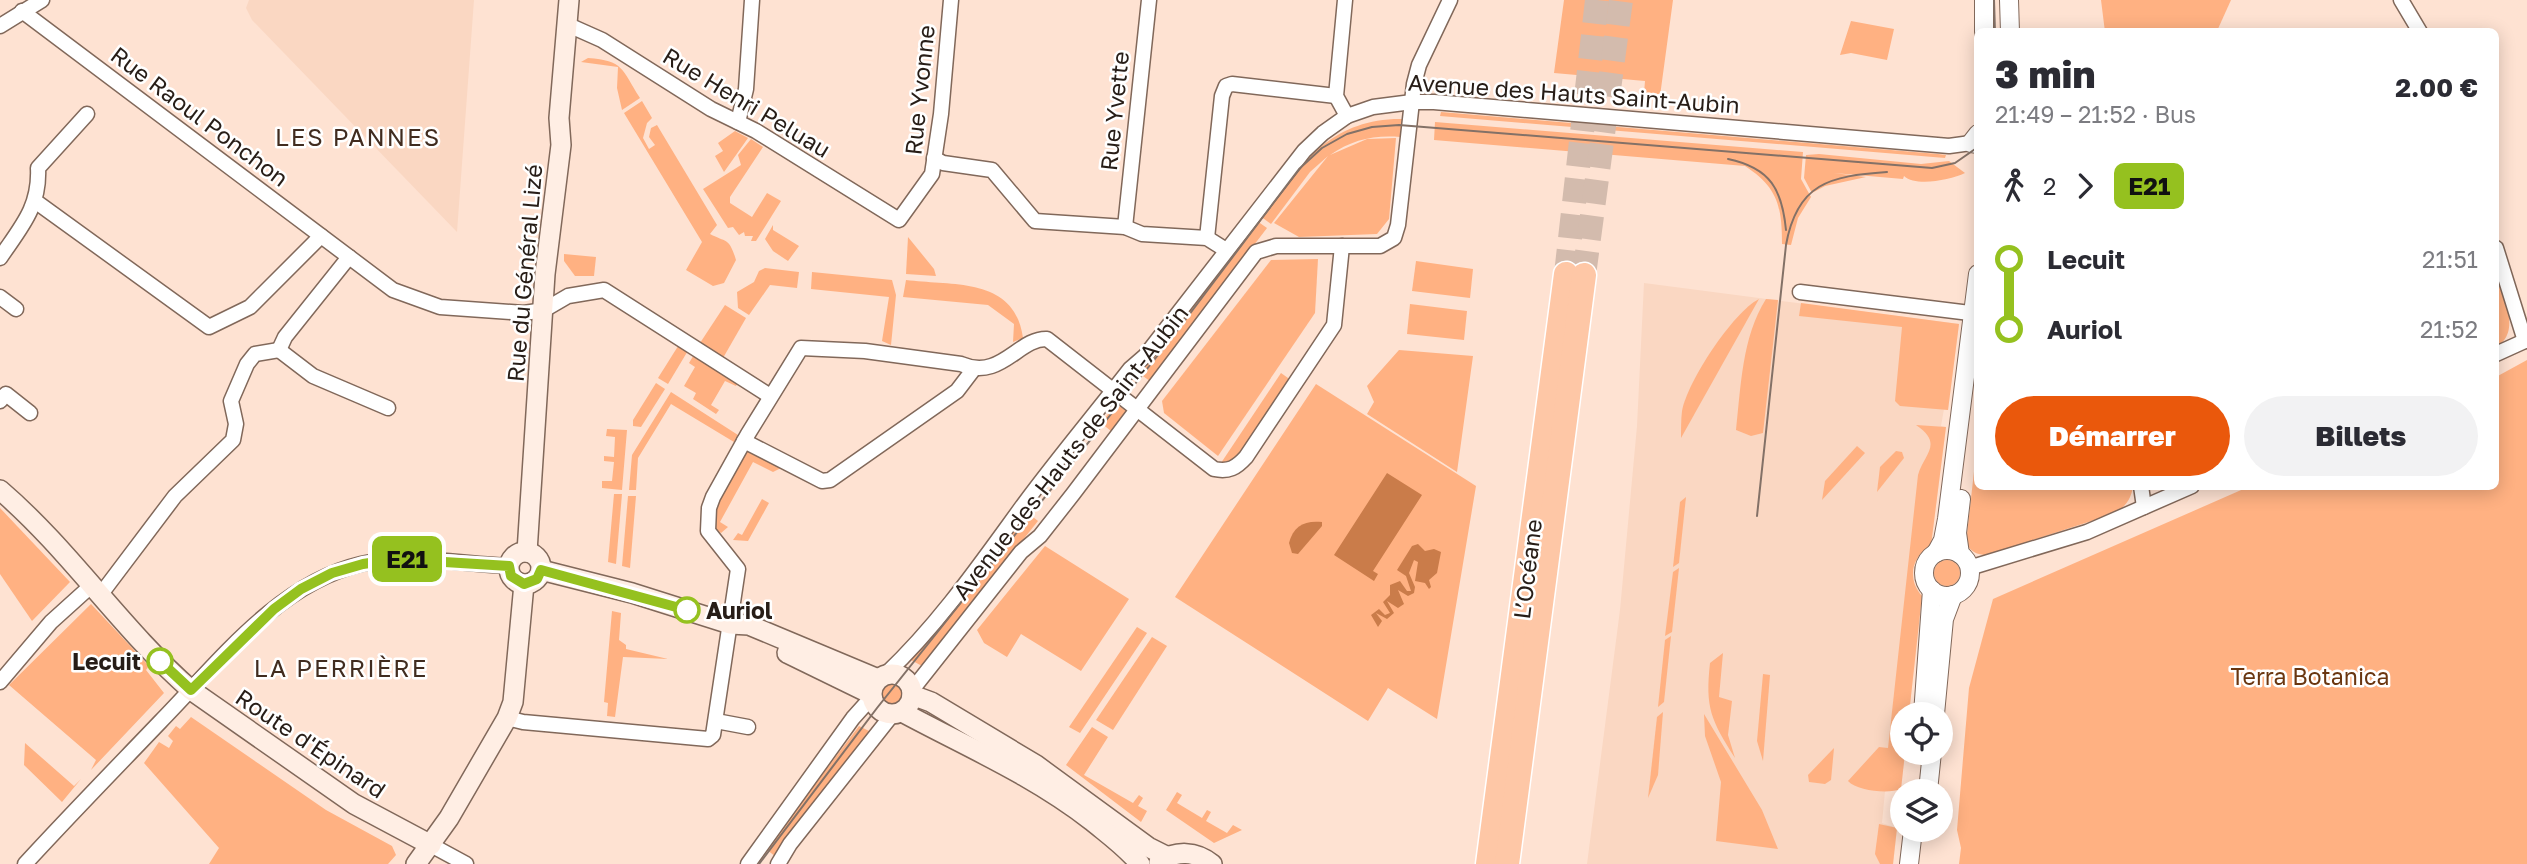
<!DOCTYPE html>
<html lang="fr">
<head>
<meta charset="utf-8">
<style>
  body { margin:0; font-family:"Golos Text",sans-serif; background:#f2f2f3; color:#2b2b33; height:100vh; display:flex; flex-direction:column; font-size:26px; white-space:nowrap }
  * { box-sizing:border-box; margin:0 }
  p { font-size:23px; color:#7c7c81 }
  .icon { flex:none; width:38px; height:38px; fill:none; stroke:currentColor; stroke-width:2; stroke-linecap:round; stroke-linejoin:round }
  .map { position:relative; flex:1; overflow:hidden }
  .side { position:absolute; left:1974px; top:28px; width:525px; height:462px; display:flex; flex-direction:column; background:#fff; border-radius:10px; box-shadow:0 4px 18px #0003 }
  .side>* { flex:none }
  .badge { padding:0 14px; border-radius:10px; font-size:24px; line-height:46px }
  .tools { position:absolute; left:1890px; top:702px; display:grid; gap:14px }
  .tools a { display:grid; place-items:center; width:63px; height:63px; border-radius:50%; background:#fff; box-shadow:0 4px 18px #0003; font-size:35px }
  .map>.badge { position:absolute; translate:-50% -50%; box-shadow:0 0 0 4px #fff }
  .legs { display:flex; align-items:center; gap:10px; height:77px; padding:0 21px; font-size:23px }
  .legs p { margin-inline-start:auto }
  .summary { display:flex; align-items:center; justify-content:space-between; height:119px; padding:0 21px }
  h1 { font-size:38px; font-weight:800; line-height:52px }
  .action { display:flex; gap:14px; margin-top:auto; padding:14px 21px }
  .action a { flex:1; height:80px; border-radius:42px; background:#ea580c; color:#fff; font-size:28px; font-weight:800; line-height:80px; text-align:center }
  .action a+a { background:#f2f2f3; color:#2b2b33 }
  ul { padding:0 21px; list-style:none }
  li { display:flex; align-items:center; gap:24px; height:70px; font-size:26px }
  li i { display:grid; place-items:center; width:10px; height:100%; margin:0 9px; background:currentColor }
  li i::after { content:''; width:18px; height:18px; margin:-9px; border:5px solid; border-radius:50%; background:#fff }
  li p { margin-inline-start:auto }
  li:first-child i { background:linear-gradient(#0000 50%,currentColor 0) }
  li:last-child i { background:linear-gradient(currentColor 50%,#0000 0) }
  .map>svg:first-child { display:block }
  .built { fill:#fad7c2 }
  .green { fill:#ffb182 }
  .water { fill:#ca7c4a }
  .lines { fill:none; stroke-linecap:round; stroke-linejoin:round }
  .motorway-tunnel { stroke:#d3bbad; stroke-width:24; stroke-dasharray:24 12; stroke-linecap:butt }
  .minor-casing { stroke:#81685a; stroke-width:17 }
  .tertiary-casing { stroke:#81685a; stroke-width:20 }
  .secondary-casing { stroke:#81685a; stroke-width:22 }
  .motorway-casing { stroke:#fff; stroke-width:27 }
  .minor { stroke:#fff; stroke-width:14 }
  .tertiary { stroke:#fff; stroke-width:18 }
  .secondary { stroke:#ffeee4; stroke-width:19 }
  .motorway { stroke:#fec7a6; stroke-width:24 }
  .tram { stroke:#837167; stroke-width:2 }
  .line-1-casing { stroke:#fff; stroke-width:16 }
  .line-1 { stroke:#95c11f; stroke-width:10 }
  .stop-1-dot { fill:#fff; stroke:#95c11f; stroke-width:3.5 }
  .labels { text-anchor:middle; dominant-baseline:central; stroke-width:5; stroke-linejoin:round; paint-order:stroke }
  .street-label { font-size:23px; fill:#271d17; stroke:#fff }
  .stop-label { font-size:23px; font-weight:bold; fill:#271d17; stroke:#fff; text-anchor:start }
  .park-label { font-size:23px; fill:#6a3610; stroke:#fff }
  .neighbourhood-label { font-size:24px; letter-spacing:2px; fill:#412c1f; stroke:#fff }
</style>
</head>
<body>
<div class="map">
<svg width="2527" height="864" viewBox="0 0 2527 864">
  <rect width="100%" height="100%" fill="#fee2d2"/>
  <g class="built">
    <path d="M249,0H474L457,232L252,20L246,8Z"/>
    <path d="M1644,283L1959,324L1948,410L1944,409L1941,426L1946,427L1931,545L1919,555L1913,568L1914,584L1922,596L1909,714H1902V752L1905,753L1901,788L1885,791L1882,823L1897,828L1893,864H1587L1620,610L1637,426Z"/>
  </g>
  <g class="green">
    <path d="M1564,0H1673L1660,96L1644,93L1645,81L1554,73Z"/>
    <path d="M2101,0H2231L2217,31L2105,32Z"/>
    <path d="M1851,21L1894,29L1887,60L1851,53L1840,55Z"/>
    <path d="M588,58C624,61 621,68 640,98L622,110L617,88L618,67L581,62Z"/>
    <path d="M642,101L652,118L647,123L643,138L649,149L655,145L649,137L651,128L657,125L717,225L710,234C727,243 729,237 736,260L724,283L713,286L686,270L702,242L624,113Z"/>
    <path d="M1441,112L1938,154L1946,155L1945,158L1440,116Z"/>
    <path d="M1402,119L1400,137C1373,135 1352,140 1330,155L1367,139L1396,138L1389,219L1377,234L1299,237L1274,223L1328,156L1310,172L1271,224L1260,216C1299,166 1331,118 1402,119Z"/>
    <path d="M1435,122L1803,152L1801,179L1811,197L1798,218L1791,245L1782,244C1782,205 1777,187 1745,166L1434,140Z"/>
    <path d="M735,131L748,138L724,172L715,156L723,151L718,143Z"/>
    <path d="M751,139L763,147L730,197V203L752,217L767,193L781,201L756,241H751L753,236H745L744,232L739,235L733,227L728,228L703,189L741,165L738,155Z"/>
    <path d="M1819,154L1921,164L1949,161L1965,173C1950,180 1916,187 1904,176L1903,179L1834,173L1866,177L1825,186L1812,193L1804,178L1806,155Z"/>
    <path d="M1257,221L1267,228L1150,381L1140,374Z"/>
    <path d="M773,225V230L799,246L788,261L773,251L765,239Z"/>
    <path d="M908,237L934,269L936,276L906,274Z"/>
    <path d="M564,254L596,257L594,276H575L564,261Z"/>
    <path d="M1318,259L1315,313L1218,456L1164,413L1162,401L1271,260Z"/>
    <path d="M1416,261L1473,269L1470,298L1412,291Z"/>
    <path d="M765,268L799,272L797,288L770,285L749,315L738,308L737,292L754,282L759,271Z"/>
    <path d="M812,272L892,280L896,295L891,345L882,341L889,297L811,289Z"/>
    <path d="M2496,272C2502,295 2523,332 2496,347Z"/>
    <path d="M906,280C954,286 1015,277 1023,338L1013,342L1014,324L988,305L903,297Z"/>
    <path d="M1759,299L1681,438C1681,429 1681,419 1682,411C1687,382 1733,312 1759,299Z"/>
    <path d="M1766,299L1778,300L1763,433L1751,436L1736,430C1741,386 1742,337 1766,299Z"/>
    <path d="M1801,303L1959,324L1948,410L1900,406L1895,401L1902,327L1799,316Z"/>
    <path d="M1410,304L1467,311L1464,340L1407,334Z"/>
    <path d="M725,305L746,318L723,358L700,343Z"/>
    <path d="M680,343L689,349L668,384L658,378Z"/>
    <path d="M1399,350L1473,356L1457,472L1367,414L1374,402L1367,386Z"/>
    <path d="M695,353L738,382L736,386L725,381L711,405L719,410L716,414L693,399L696,393L684,386L695,367L689,363Z"/>
    <path d="M2527,360V864H1959L1961,848L1957,830L1969,688L1993,599L2248,487L2496,486V377Z"/>
    <path d="M1281,373L1288,378V385L1237,459L1221,463Z"/>
    <path d="M656,383L665,389L641,427L633,426V420Z"/>
    <path d="M1316,384L1476,486L1437,719L1388,688L1368,721L1175,597Z"/>
    <path d="M671,392L738,435L734,442L671,404L638,458L636,490H629L632,455Z"/>
    <path d="M1116,404L1126,411L1111,431L1101,423Z"/>
    <path d="M1916,425L1946,427L1931,545C1911,557 1907,579 1922,596L1909,714H1902V752L1905,753L1901,789C1889,794 1857,791 1848,781L1879,747L1888,748L1918,475C1924,454 1944,444 1916,425Z"/>
    <path d="M607,429L627,430L622,490L602,488V481H612L614,462L604,461V456L614,457L615,437L606,436Z"/>
    <path d="M1977,445L1978,486L2133,487C2131,499 2125,508 2113,514L1987,555C1971,555 1967,546 1961,533L1967,534Z"/>
    <path d="M1857,446L1865,453L1822,500L1825,481Z"/>
    <path d="M1896,451L1902,452L1904,458L1877,492L1880,467Z"/>
    <path d="M744,452H751L781,468L773,472L753,462L720,522L728,527L721,533L715,528L716,508Z"/>
    <path d="M614,494H622L616,564L608,562Z"/>
    <path d="M628,496H636L630,568L622,566Z"/>
    <path d="M1686,497L1679,563L1673,567L1680,502Z"/>
    <path d="M762,499L769,503L748,541L733,540L738,533L742,535Z"/>
    <path d="M0,508L70,582L32,621L0,574Z"/>
    <path d="M1028,513L1038,521L922,666L911,660Z"/>
    <path d="M1045,546L1129,599L1081,671L1021,634L1007,657L984,643L977,630Z"/>
    <circle cx="1947" cy="573" r="13"/>
    <path d="M1679,568L1672,632L1665,636L1673,572Z"/>
    <path d="M91,604L149,666L146,670L164,693L91,770L96,760L9,685Z"/>
    <path d="M612,611L621,613L619,640L626,645V649L668,659L623,657L615,717L607,716L608,703L604,702Z"/>
    <path d="M1137,627L1147,633L1080,733L1069,727Z"/>
    <path d="M1671,636L1664,702L1658,707L1665,640Z"/>
    <path d="M1152,637L1167,646L1113,730L1096,720Z"/>
    <path d="M1723,653L1719,697L1732,701L1728,735L1735,758C1711,720 1705,708 1710,663Z"/>
    <path d="M1763,674L1770,675L1763,761L1757,741Z"/>
    <circle cx="891" cy="695" r="11"/>
    <path d="M1663,712L1658,775L1648,798L1657,717Z"/>
    <path d="M1704,714L1762,810L1778,849L1716,841L1721,782L1705,736Z"/>
    <path d="M191,717L326,810L392,846L396,855L388,864H209L219,848L144,763L159,742L169,748L173,741L168,736L176,726L180,729Z"/>
    <path d="M859,726L871,732L776,857L766,849Z"/>
    <path d="M1092,727L1108,737L1084,775L1133,803L1139,795L1143,798L1138,806L1147,811L1141,822L1066,765Z"/>
    <path d="M25,743L74,786L81,779L62,802L24,765Z"/>
    <path d="M1834,748L1831,780L1825,784L1809,782L1808,775Z"/>
    <path d="M1177,792L1182,795L1177,803L1202,818L1207,810L1211,812L1206,821L1227,833L1233,825L1242,830L1214,843L1166,810Z"/>
    <path d="M1879,824L1897,828L1893,864H1880L1875,854Z"/>
  </g>
  <g class="water">
    <path d="M1387,473L1422,495L1373,571L1378,574L1374,581L1334,555Z"/>
    <path d="M1322,522V526L1298,554L1292,553L1289,543C1293,526 1305,520 1322,522Z"/>
    <path d="M1418,544L1425,551L1434,549L1441,552L1437,573L1429,580L1431,587L1429,589L1425,583L1415,581L1418,562L1414,560L1409,573L1415,587L1414,593L1408,596L1398,590L1404,604L1398,608L1387,601L1394,613L1387,619L1376,613L1382,621L1378,627L1371,615L1379,609L1385,615L1390,613L1383,602L1390,595V585L1400,581L1407,591H1411L1406,576L1397,570L1412,546Z"/>
  </g>
  <g class="lines">
    <g class="motorway-tunnel">
      <path d="M1566,274L1597,0"/>
      <path d="M1584,275L1621,0"/>
    </g>
    <defs>
      <g id="minor">
        <path d="M1345,0L1336,96L1347,116"/>
        <path d="M2401,0L2420,32"/>
        <path d="M22,11L393,290L440,307L524,313L544,310L568,296L604,290L770,396"/>
        <path d="M566,24L602,40L711,109L756,131L899,220L932,174L941,114L951,0"/>
        <path d="M0,26L42,0"/>
        <path d="M738,122L746,89L752,0"/>
        <path d="M934,158L943,163L992,170L1035,221L1125,227L1142,234L1207,238L1226,250"/>
        <path d="M35,201L209,327L250,307L321,236"/>
        <path d="M1125,227L1149,0"/>
        <path d="M1207,238L1222,96L1226,86L1232,84L1336,96"/>
        <path d="M2496,248L2525,341"/>
        <path d="M0,258C21,227 40,207 38,168L87,114"/>
        <path d="M1800,292L1978,314"/>
        <path d="M0,297L16,309"/>
        <path d="M279,350L313,376L388,408"/>
        <path d="M279,350L285,337L349,257"/>
        <path d="M2496,354L2527,340"/>
        <path d="M0,401L6,394L30,413"/>
        <path d="M744,441L822,481L830,480L957,391L973,370"/>
        <path d="M2141,486L2144,507"/>
        <path d="M1969,568L2087,532L2192,486"/>
        <path d="M101,594L175,496L233,440L236,424L231,401L247,364L255,354L279,350"/>
        <path d="M886,674C939,624 981,563 1024,504C1058,458 1095,414 1130,369L1145,356L1304,151L1323,133L1347,116L1373,107L1412,102H1434L1949,146L1971,143"/>
        <path d="M0,682L51,622L92,585"/>
        <path d="M912,690L1021,552L1040,536L1073,494L1256,252L1276,246H1380L1394,238L1398,225L1414,84L1419,65L1450,0"/>
        <path d="M507,718L523,722L708,739L713,735L738,569L708,531L709,508L713,497L748,434L801,348L865,351L961,364C1001,381 1018,338 1047,339L1214,469C1229,472 1236,468 1246,457L1334,325L1342,246"/>
        <path d="M716,721L748,727"/>
        <path d="M431,845L466,864"/>
        <path d="M25,864C69,816 115,769 160,722C218,663 277,584 361,564C409,553 460,564 509,566"/>
        <path d="M748,864L853,718L871,698"/>
        <path d="M778,864L790,844L892,715"/>
      </g>
      <g id="tertiary">
        <path d="M1984,0V32"/>
        <path d="M2009,0L2010,32"/>
        <path d="M1978,134L1971,143L1978,144"/>
        <circle cx="1947" cy="573" r="23"/>
        <path d="M1936,553L1943,540L1947,519L1978,274"/>
        <path d="M1960,554L1957,533L1961,499"/>
        <path d="M1923,714L1932,590"/>
        <path d="M1935,714L1944,619L1953,595"/>
        <path d="M1928,791L1932,752"/>
        <path d="M1909,864L1913,830"/>
      </g>
      <g id="secondary">
        <path d="M0,490C70,550 122,630 191,690L354,804L431,845"/>
        <circle cx="525" cy="568" r="16"/>
        <path d="M527,552L545,274L561,145L559,118L569,0"/>
        <path d="M541,570L632,593L730,624L749,625L878,679"/>
        <path d="M787,653L871,694"/>
        <circle cx="892" cy="694" r="20"/>
        <path d="M912,695L931,702L1036,765L1148,847L1168,857"/>
        <path d="M902,712C967,747 1033,775 1092,821C1109,835 1126,847 1140,864"/>
        <path d="M1159,862C1176,850 1196,851 1212,864"/>
        <path d="M416,864L449,818L507,718L513,702L524,584"/>
      </g>
      <g id="motorway">
        <path d="M1488,864L1566,274"/>
        <path d="M1507,864L1584,275"/>
      </g>
    </defs>
    <use href="#minor" class="minor-casing"/>
    <use href="#tertiary" class="tertiary-casing"/>
    <use href="#secondary" class="secondary-casing"/>
    <use href="#motorway" class="motorway-casing"/>
    <use href="#minor" class="minor"/>
    <use href="#tertiary" class="tertiary"/>
    <use href="#secondary" class="secondary"/>
    <use href="#motorway" class="motorway"/>
    <g class="tram">
      <path d="M1994,0L1995,32"/>
      <path d="M1728,159C1771,168 1782,190 1786,230"/>
      <path d="M1757,516L1786,245C1797,183 1830,176 1887,172"/>
      <path d="M759,864L877,708L1170,340L1299,169L1322,148L1347,134L1372,127L1399,125L1932,168L1955,163L1978,147"/>
    </g>
  </g>
  <g class="lines">
    <defs>
      <path id="line-1" d="M160,661L191,690L274,609L301,589L332,573L363,564L396,559L509,566L511,576L524,584L537,579L541,570L687,610"/>
    </defs>
    <use href="#line-1" class="line-1-casing"/>
    <use href="#line-1" class="line-1"/>
  </g>
  <g class="stop-1-dot">
    <circle cx="687" cy="610" r="12"/>
    <circle cx="160" cy="661" r="12"/>
  </g>
  <g class="labels">
    <g class="street-label">
      <text transform="translate(919 90) rotate(-84)">Rue Yvonne</text>
      <text transform="translate(1574 93) rotate(4)">Avenue des Hauts Saint-Aubin</text>
      <text transform="translate(747 102) rotate(31)">Rue Henri Peluau</text>
      <text transform="translate(1114 111) rotate(-84)">Rue Yvette</text>
      <text transform="translate(200 116) rotate(37)">Rue Raoul Ponchon</text>
      <text transform="translate(524 273) rotate(-85)">Rue du Général Lizé</text>
      <text transform="translate(1070 452) rotate(-52)">Avenue des Hauts de Saint-Aubin</text>
      <text transform="translate(1527 569) rotate(-83)">L’Océane</text>
      <text transform="translate(311 743) rotate(34)">Route d'Épinard</text>
    </g>
    <g class="stop-label">
      <text x="706" y="610">Auriol</text>
      <text x="141" y="661" text-anchor="end">Lecuit</text>
    </g>
    <g class="park-label">
      <text x="2310" y="676">Terra Botanica</text>
    </g>
    <g class="neighbourhood-label">
      <text x="358" y="136">LES PANNES</text>
      <text x="341" y="667">LA PERRIÈRE</text>
    </g>
  </g>
</svg>
<div class="tools">
<a><svg class="icon" aria-label="locate" viewBox="0 0 24 24"><circle cx="12" cy="12" r="6"/><path d="M12 2v4M12 18v4M2 12h4M18 12h4"/></svg></a>
<a><svg class="icon" aria-label="layers" viewBox="0 0 24 24"><path d="M12 4l9 5-9 5-9-5zM3 14l9 5 9-5"/></svg></a>
</div>
<b class="badge" style="left:407px;top:559px;background:#95c11f;color:#111">E21</b>
<section class="side">
<div class="summary"><div><h1>3 min</h1><p>21:49 – 21:52 · Bus</p></div><b>2.00 €</b></div>
<div class="legs"><svg class="icon" aria-label="walk" viewBox="0 0 24 24"><circle cx="13" cy="4" r="2"/><path d="M13 8l-2 6 4 7M11 14l-3 7M7 12l3-4h3l4 4"/></svg>2<svg class="icon" aria-label="forward" viewBox="0 0 24 24"><path d="M9 5l7 7-7 7"/></svg><b class="badge" style="background:#95c11f;color:#111">E21</b></div>
<ul>
<li><i style="color:#95c11f"></i><b>Lecuit</b><p>21:51</p></li>
<li><i style="color:#95c11f"></i><b>Auriol</b><p>21:52</p></li>
</ul>
<div class="action"><a>Démarrer</a><a>Billets</a></div>
</section>
</div>
</body>
</html>
